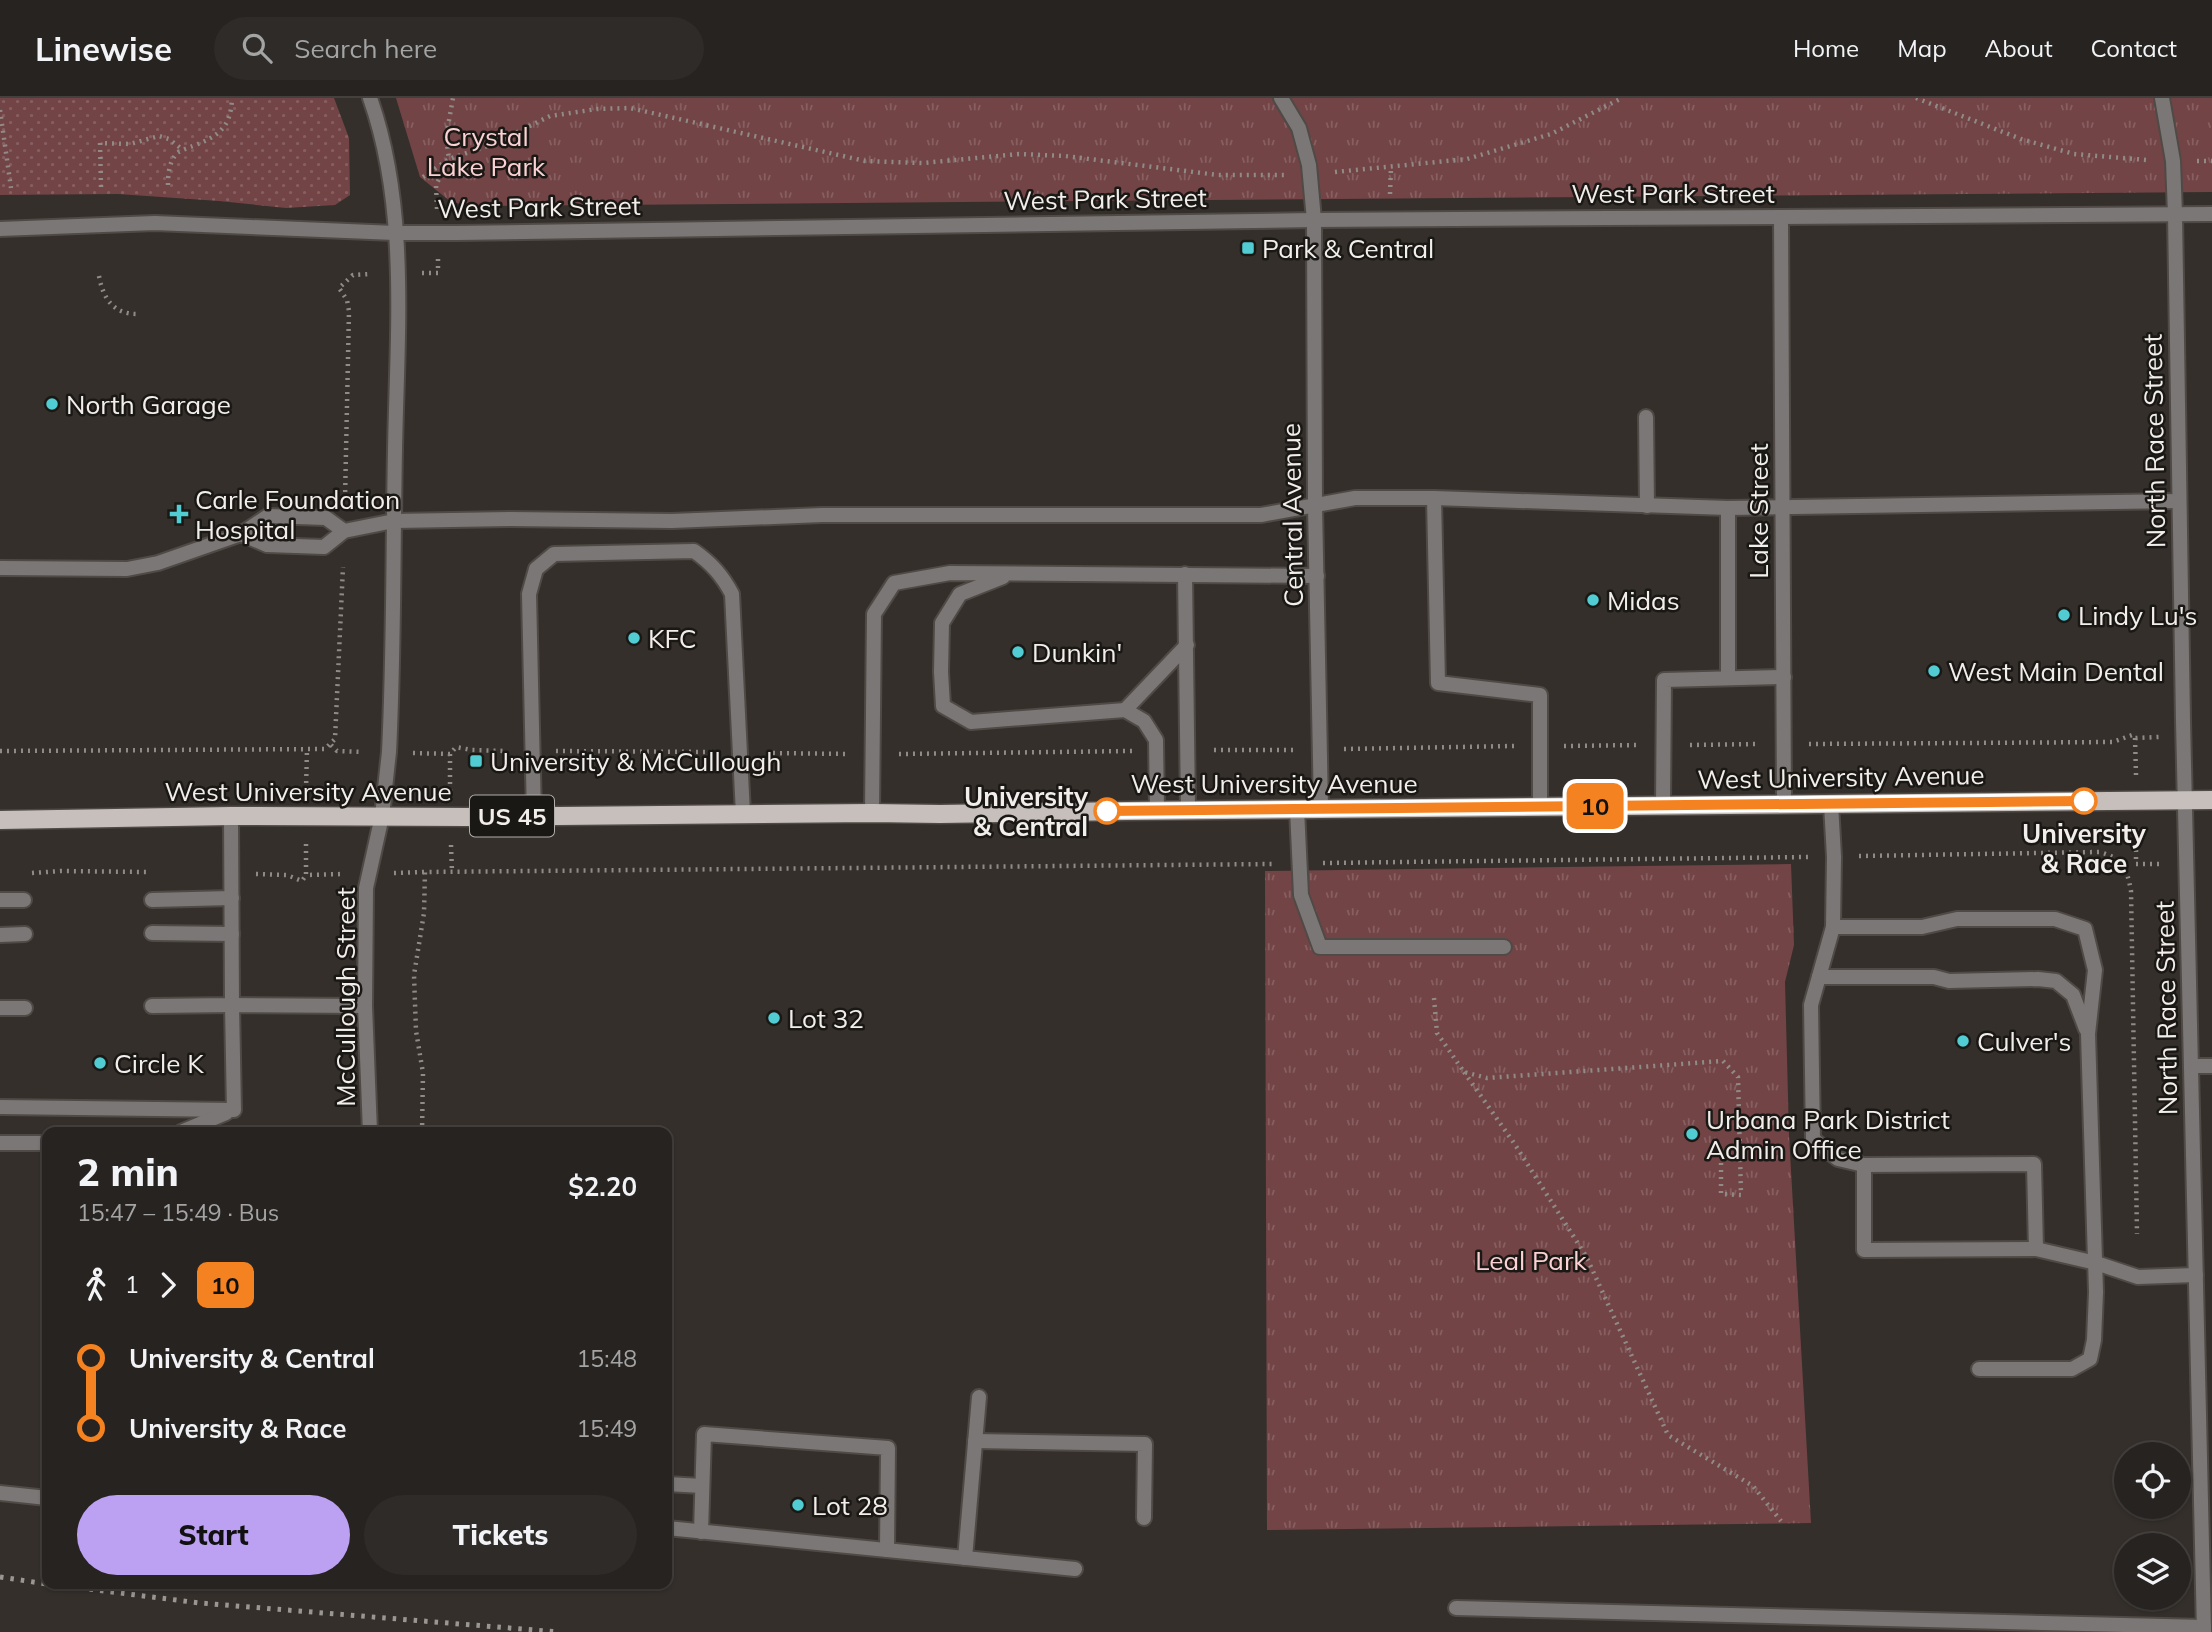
<!DOCTYPE html>
<html lang="en">
<head>
<meta charset="utf-8">
<style>
  body { margin:0; font-family:Mulish,sans-serif; background:#2f2b29; color:#f1f3f6; height:100vh; display:flex; flex-direction:column; font-size:26px; white-space:nowrap }
  * { box-sizing:border-box; margin:0 }
  p { font-size:23px; color:#a4a4a5 }
  .icon { flex:none; width:38px; height:38px; fill:none; stroke:currentColor; stroke-width:2; stroke-linecap:round; stroke-linejoin:round }
  .map { position:relative; flex:1; overflow:hidden }
  .sheet { position:absolute; left:42px; top:1029px; width:630px; height:462px; display:flex; flex-direction:column; background:#272320; border-radius:14px; box-shadow:0 2px 5px #0004,0 0 0 2px #43403e }
  .sheet>* { flex:none }
  .badge { padding:0 14px; border-radius:10px; font-size:24px; line-height:46px }
  .buttons { position:absolute; left:2114px; top:1344px; display:grid; gap:14px }
  .buttons a { display:grid; place-items:center; width:77px; height:77px; border-radius:50%; background:#272320; box-shadow:0 2px 5px #0004,0 0 0 2px #43403e; font-size:35px }
  .map>.badge { position:absolute; translate:-50% -50%; box-shadow:0 0 0 4px #fff }
  .legs { display:flex; align-items:center; gap:10px; height:77px; padding:0 35px; font-size:23px }
  .legs p { margin-inline-start:auto }
  .summary { display:flex; align-items:center; justify-content:space-between; height:119px; padding:0 35px }
  h1 { font-size:38px; font-weight:800; line-height:52px }
  .action { display:flex; gap:14px; margin-top:auto; padding:14px 35px }
  .action a { flex:1; height:80px; border-radius:42px; background:#bca0f2; color:#111; font-size:28px; font-weight:800; line-height:80px; text-align:center }
  .action a+a { background:#2f2b29; color:#f1f3f6 }
  ul { padding:0 35px; list-style:none }
  li { display:flex; align-items:center; gap:24px; height:70px; font-size:26px }
  li i { display:grid; place-items:center; width:10px; height:100%; margin:0 9px; background:currentColor }
  li i::after { content:''; width:18px; height:18px; margin:-9px; border:5px solid; border-radius:50%; background:#272320 }
  li p { margin-inline-start:auto }
  li:first-child i { background:linear-gradient(#0000 50%,currentColor 0) }
  li:last-child i { background:linear-gradient(currentColor 50%,#0000 0) }
  header { display:flex; align-items:center; gap:42px; box-sizing:border-box; height:98px; padding:0 35px; background:#272320; border-bottom:2px solid #43403e }
  header strong { font-size:33px }
  nav { display:flex; gap:38px; margin-inline-start:auto; font-size:24px }
  .search { width:490px; height:63px; background:#2f2b29; display:flex; align-items:center; gap:18px; box-sizing:border-box; padding:0 24px; border-radius:38px; color:#a4a4a5; font-size:26px }
  .map>svg:first-child { display:block }
  .grass { fill:url(#grass-dots) }
  .park { fill:url(#park-tufts) }
  .lines { fill:none; stroke-linecap:round; stroke-linejoin:round }
  .service-casing { stroke:#4f4a45; stroke-width:18 }
  .minor-casing { stroke:#4f4a45; stroke-width:18 }
  .primary-casing { stroke:#4f4a45; stroke-width:21 }
  .path { stroke:#908b87; stroke-width:4.5; stroke-dasharray:2 5; stroke-linecap:butt }
  .service { stroke:#7b7776; stroke-width:14 }
  .minor { stroke:#7b7776; stroke-width:14 }
  .primary { stroke:#c6bfbb; stroke-width:18 }
  .rail { stroke:#9a9692; stroke-width:5; stroke-dasharray:3.5 7; stroke-linecap:butt }
  .line-1-casing { stroke:#fff; stroke-width:16 }
  .line-1 { stroke:#f58220; stroke-width:10 }
  .poi-dot { fill:#51ccd3; stroke:#1a1815; stroke-width:2.5 }
  .stop-1-dot { fill:#fff; stroke:#f58220; stroke-width:3.5 }
  .labels { text-anchor:middle; dominant-baseline:central; stroke-width:5; stroke-linejoin:round; paint-order:stroke }
  .shield { fill:#1a1815; stroke:#b1aeab; stroke-width:2 }
  .shield-label { font-size:24px; font-weight:bold; fill:#f2eeeb }
  .park-label { font-size:26px; fill:#fad2d3; stroke:#1a1815 }
  .street-label { font-size:26px; fill:#f2eeeb; stroke:#1a1815 }
  .poi-label { font-size:26px; fill:#f2eeeb; stroke:#1a1815; text-anchor:start }
  .stop-label { font-size:26px; font-weight:bold; fill:#f2eeeb; stroke:#1a1815; text-anchor:end }
</style>
</head>
<body>
<header>
<strong>Linewise</strong>
<div class="search"><svg class="icon" aria-label="search" viewBox="0 0 24 24"><circle cx="10" cy="10" r="6"/><path d="M15 15l6 6"/></svg>Search here</div>
<nav><a>Home</a><a>Map</a><a>About</a><a>Contact</a></nav>
</header>
<div class="map">
<svg width="2212" height="1534" viewBox="0 0 2212 1534">
  <defs>
    <pattern id="grass-dots" width="8" height="8" patternUnits="userSpaceOnUse" patternTransform="scale(1.75)"><rect width="8" height="8" fill="#724446"/><path d="M2 2h.1M6 6h.1" fill="none" stroke="#875f61" stroke-width="1.8" stroke-linecap="round"/></pattern>
    <pattern id="park-tufts" width="24" height="20" patternUnits="userSpaceOnUse" patternTransform="scale(1.75)"><rect width="24" height="20" fill="#724446"/><path d="M3 7l-1-3M5 7V3M7 7l1-3M15 17l-1-3M17 17v-4M19 17l1-3" fill="none" stroke="#875f61"/></pattern>
  </defs>
  <rect width="100%" height="100%" fill="#342f2a"/>
  <path class="grass" d="M0,0H334L349,40L350,97L335,107L286,110L219,103L118,96L0,97Z"/>
  <g class="park">
    <path d="M396,0H2212V94L471,108L451,104L420,79Z"/>
    <path d="M1791,766L1794,847L1785,884L1789,1037L1811,1425L1267,1432L1265,773Z"/>
  </g>
  <g class="lines">
    <defs>
      <g id="service">
        <path d="M1281,0L1299,30L1309,67L1314,122"/>
        <path d="M2162,0L2173,63L2175,116"/>
        <path d="M1646,319L1647,408"/>
        <path d="M1434,400L1438,585L1540,597V709"/>
        <path d="M1728,410V580"/>
        <path d="M241,436L267,447L324,449L344,433L394,423L510,421L672,423L822,417H1261L1355,400H1434L1728,410L2179,403"/>
        <path d="M0,470L127,471L158,465L241,436L268,418L326,420L344,433"/>
        <path d="M1185,476L1188,712"/>
        <path d="M1003,479L960,496L942,525L941,574L943,608L971,624L1125,612L1144,623L1156,642L1157,713"/>
        <path d="M1125,612L1187,547"/>
        <path d="M1831,706L1834,759L1833,829L1811,907L1813,1041L1838,1061L1864,1067V1152L2036,1151L2096,1165L2138,1179L2196,1177"/>
        <path d="M1663,707L1664,582L1784,579"/>
        <path d="M1297,711L1301,797L1320,849H1504"/>
        <path d="M872,715L874,516L894,485L950,475L1317,478"/>
        <path d="M534,718L529,496L536,471L554,456L694,453C711,465 722,477 732,496L743,716"/>
        <path d="M0,802H24"/>
        <path d="M152,802L232,800"/>
        <path d="M1833,829H1922L1957,821H2055L2085,831L2095,872L2088,936L2096,1194L2094,1242L2090,1261L2072,1271H1979"/>
        <path d="M152,835L232,836"/>
        <path d="M0,837L25,836"/>
        <path d="M1819,879H1934L1949,883L2038,881L2056,883L2073,897L2086,931"/>
        <path d="M152,908L232,907L231,718"/>
        <path d="M0,910H25"/>
        <path d="M2191,968H2212"/>
        <path d="M0,1009L234,1012L232,907L365,908"/>
        <path d="M181,1034L226,1015"/>
        <path d="M0,1045H47"/>
        <path d="M1864,1067L2034,1066L2036,1151"/>
        <path d="M975,1343L1145,1346L1144,1420"/>
        <path d="M667,1386L702,1388"/>
        <path d="M0,1395L47,1400"/>
        <path d="M667,1430L1075,1471"/>
        <path d="M701,1434L704,1336L888,1350L887,1452"/>
        <path d="M965,1460L979,1299"/>
        <path d="M1456,1510L2204,1529"/>
      </g>
      <g id="minor">
        <path d="M370,0C409,110 397,237 395,352C393,453 394,554 389,654L382,718L366,790L365,908L370,1034"/>
        <path d="M2175,116L2183,623L2204,1534"/>
        <path d="M1781,119L1784,706"/>
        <path d="M1314,122L1315,408L1321,711"/>
        <path d="M0,131L155,125L395,135H457L1314,122L2212,116"/>
      </g>
      <path id="primary" d="M0,722L231,718L467,719L872,715L940,716L1126,713L2212,702"/>
    </defs>
    <use href="#service" class="service-casing"/>
    <use href="#minor" class="minor-casing"/>
    <use href="#primary" class="primary-casing"/>
    <g class="path">
      <path d="M1916,0L2021,41L2074,56L2147,62"/>
      <path d="M0,12L11,90"/>
      <path d="M2197,63H2212"/>
      <path d="M1335,74L1467,61L1551,36L1622,0"/>
      <path d="M423,79L449,61L446,39L453,0"/>
      <path d="M168,87C168,76 169,64 177,55C181,52 188,50 193,48C219,38 231,29 232,0"/>
      <path d="M101,89L100,45L130,46L159,38L169,41L183,52"/>
      <path d="M1390,96L1391,69"/>
      <path d="M437,111L436,87L449,61L493,46L550,18L597,11L630,10L865,63L923,65L1019,56L1065,58L1218,77H1284"/>
      <path d="M422,175H438V161"/>
      <path d="M99,178C103,200 113,216 137,216"/>
      <path d="M345,401L349,213L347,202L339,190L353,177L371,176"/>
      <path d="M2135,640L2136,677"/>
      <path d="M1809,646L2113,644L2132,637L2135,640L2159,639"/>
      <path d="M331,647L337,653L362,654"/>
      <path d="M1690,647L1759,646"/>
      <path d="M1564,648L1640,647"/>
      <path d="M1344,651L1514,648"/>
      <path d="M1214,652H1293"/>
      <path d="M0,653L325,651L335,641L343,469"/>
      <path d="M556,653L716,654"/>
      <path d="M413,655L450,656L456,649L471,652L506,653"/>
      <path d="M766,655L849,656"/>
      <path d="M450,656V693"/>
      <path d="M899,656L1132,653"/>
      <path d="M306,692L307,651"/>
      <path d="M2136,731V766H2162"/>
      <path d="M306,746V777L344,776"/>
      <path d="M451,747L452,774"/>
      <path d="M1859,758L2099,754C2123,760 2127,771 2131,793L2137,1136"/>
      <path d="M1323,765L1808,759"/>
      <path d="M32,775L61,773L146,774"/>
      <path d="M394,775L425,774"/>
      <path d="M256,776L287,777L302,783L306,777"/>
      <path d="M1434,900L1437,935L1464,974L1487,980L1723,963L1738,979L1741,1097L1721,1096V1061"/>
      <path d="M1464,974L1514,1045L1586,1158L1668,1337L1753,1388L1781,1423"/>
      <path d="M422,1034L423,975L416,933L414,877L424,815L425,774L1273,766"/>
    </g>
    <use href="#service" class="service"/>
    <use href="#minor" class="minor"/>
    <use href="#primary" class="primary"/>
    <g class="rail">
      <path d="M0,1479L47,1486"/>
      <path d="M48,1486L200,1505L559,1534"/>
    </g>
  </g>
  <g class="lines">
    <defs>
      <path id="line-1" d="M1107,713L2084,703"/>
    </defs>
    <use href="#line-1" class="line-1-casing"/>
    <use href="#line-1" class="line-1"/>
  </g>
  <g class="poi-dot">
    <rect x="1241" y="143" width="14" height="14" rx="3.5"/>
    <circle cx="52" cy="306" r="7"/>
    <path d="M175.5 405.5h7v7h7v7h-7v7h-7v-7h-7v-7h7z"/>
    <circle cx="1593" cy="502" r="7"/>
    <circle cx="2064" cy="517" r="7"/>
    <circle cx="634" cy="540" r="7"/>
    <circle cx="1018" cy="554" r="7"/>
    <circle cx="1934" cy="573" r="7"/>
    <rect x="469" y="656" width="14" height="14" rx="3.5"/>
    <circle cx="774" cy="920" r="7"/>
    <circle cx="1963" cy="943" r="7"/>
    <circle cx="100" cy="965" r="7"/>
    <circle cx="1692" cy="1036" r="7"/>
    <circle cx="798" cy="1407" r="7"/>
  </g>
  <g class="stop-1-dot">
    <circle cx="2084" cy="703" r="12"/>
    <circle cx="1107" cy="713" r="12"/>
  </g>
  <g class="labels">
    <rect class="shield" x="470" y="697.5" width="84" height="41" rx="5"/>
    <g class="shield-label">
      <text x="512" y="718">US 45</text>
    </g>
    <g class="park-label">
      <text x="486" y="38">Crystal<tspan x="486" dy="30">Lake Park</tspan></text>
      <text x="1531" y="1162">Leal Park</text>
    </g>
    <g class="street-label">
      <text x="1673" y="95">West Park Street</text>
      <text transform="translate(1105 101) rotate(-1)">West Park Street</text>
      <text transform="translate(539 109) rotate(-1)">West Park Street</text>
      <text transform="translate(2154 343) rotate(-91)">North Race Street</text>
      <text transform="translate(1758 413) rotate(-90)">Lake Street</text>
      <text transform="translate(1292 417) rotate(-91)">Central Avenue</text>
      <text transform="translate(1841 679) rotate(-1)">West University Avenue</text>
      <text x="1274" y="685">West University Avenue</text>
      <text x="308" y="693">West University Avenue</text>
      <text transform="translate(345 899) rotate(-90)">McCullough Street</text>
      <text transform="translate(2166 910) rotate(-91)">North Race Street</text>
    </g>
    <g class="poi-label">
      <text x="1262" y="150">Park &amp; Central</text>
      <text x="66" y="306">North Garage</text>
      <text x="195" y="401">Carle Foundation<tspan x="195" dy="30">Hospital</tspan></text>
      <text x="1607" y="502">Midas</text>
      <text x="2078" y="517">Lindy Lu's</text>
      <text x="648" y="540">KFC</text>
      <text x="1032" y="554">Dunkin'</text>
      <text x="1948" y="573">West Main Dental</text>
      <text x="490" y="663">University &amp; McCullough</text>
      <text x="788" y="920">Lot 32</text>
      <text x="1977" y="943">Culver's</text>
      <text x="114" y="965">Circle K</text>
      <text x="1706" y="1021">Urbana Park District<tspan x="1706" dy="30">Admin Office</tspan></text>
      <text x="812" y="1407">Lot 28</text>
    </g>
    <g class="stop-label">
      <text x="1088" y="698">University<tspan x="1088" dy="30">&amp; Central</tspan></text>
      <text x="2084" y="735" text-anchor="middle">University<tspan x="2084" dy="30">&amp; Race</tspan></text>
    </g>
  </g>
</svg>
<div class="buttons">
<a><svg class="icon" aria-label="locate" viewBox="0 0 24 24"><circle cx="12" cy="12" r="6"/><path d="M12 2v4M12 18v4M2 12h4M18 12h4"/></svg></a>
<a><svg class="icon" aria-label="layers" viewBox="0 0 24 24"><path d="M12 4l9 5-9 5-9-5zM3 14l9 5 9-5"/></svg></a>
</div>
<b class="badge" style="left:1595px;top:708px;background:#f58220;color:#111">10</b>
<section class="sheet">
<div class="summary"><div><h1>2 min</h1><p>15:47 – 15:49 · Bus</p></div><b>$2.20</b></div>
<div class="legs"><svg class="icon" aria-label="walk" viewBox="0 0 24 24"><circle cx="13" cy="4" r="2"/><path d="M13 8l-2 6 4 7M11 14l-3 7M7 12l3-4h3l4 4"/></svg>1<svg class="icon" aria-label="forward" viewBox="0 0 24 24"><path d="M9 5l7 7-7 7"/></svg><b class="badge" style="background:#f58220;color:#111">10</b></div>
<ul>
<li><i style="color:#f58220"></i><b>University &amp; Central</b><p>15:48</p></li>
<li><i style="color:#f58220"></i><b>University &amp; Race</b><p>15:49</p></li>
</ul>
<div class="action"><a>Start</a><a>Tickets</a></div>
</section>
</div>
</body>
</html>
